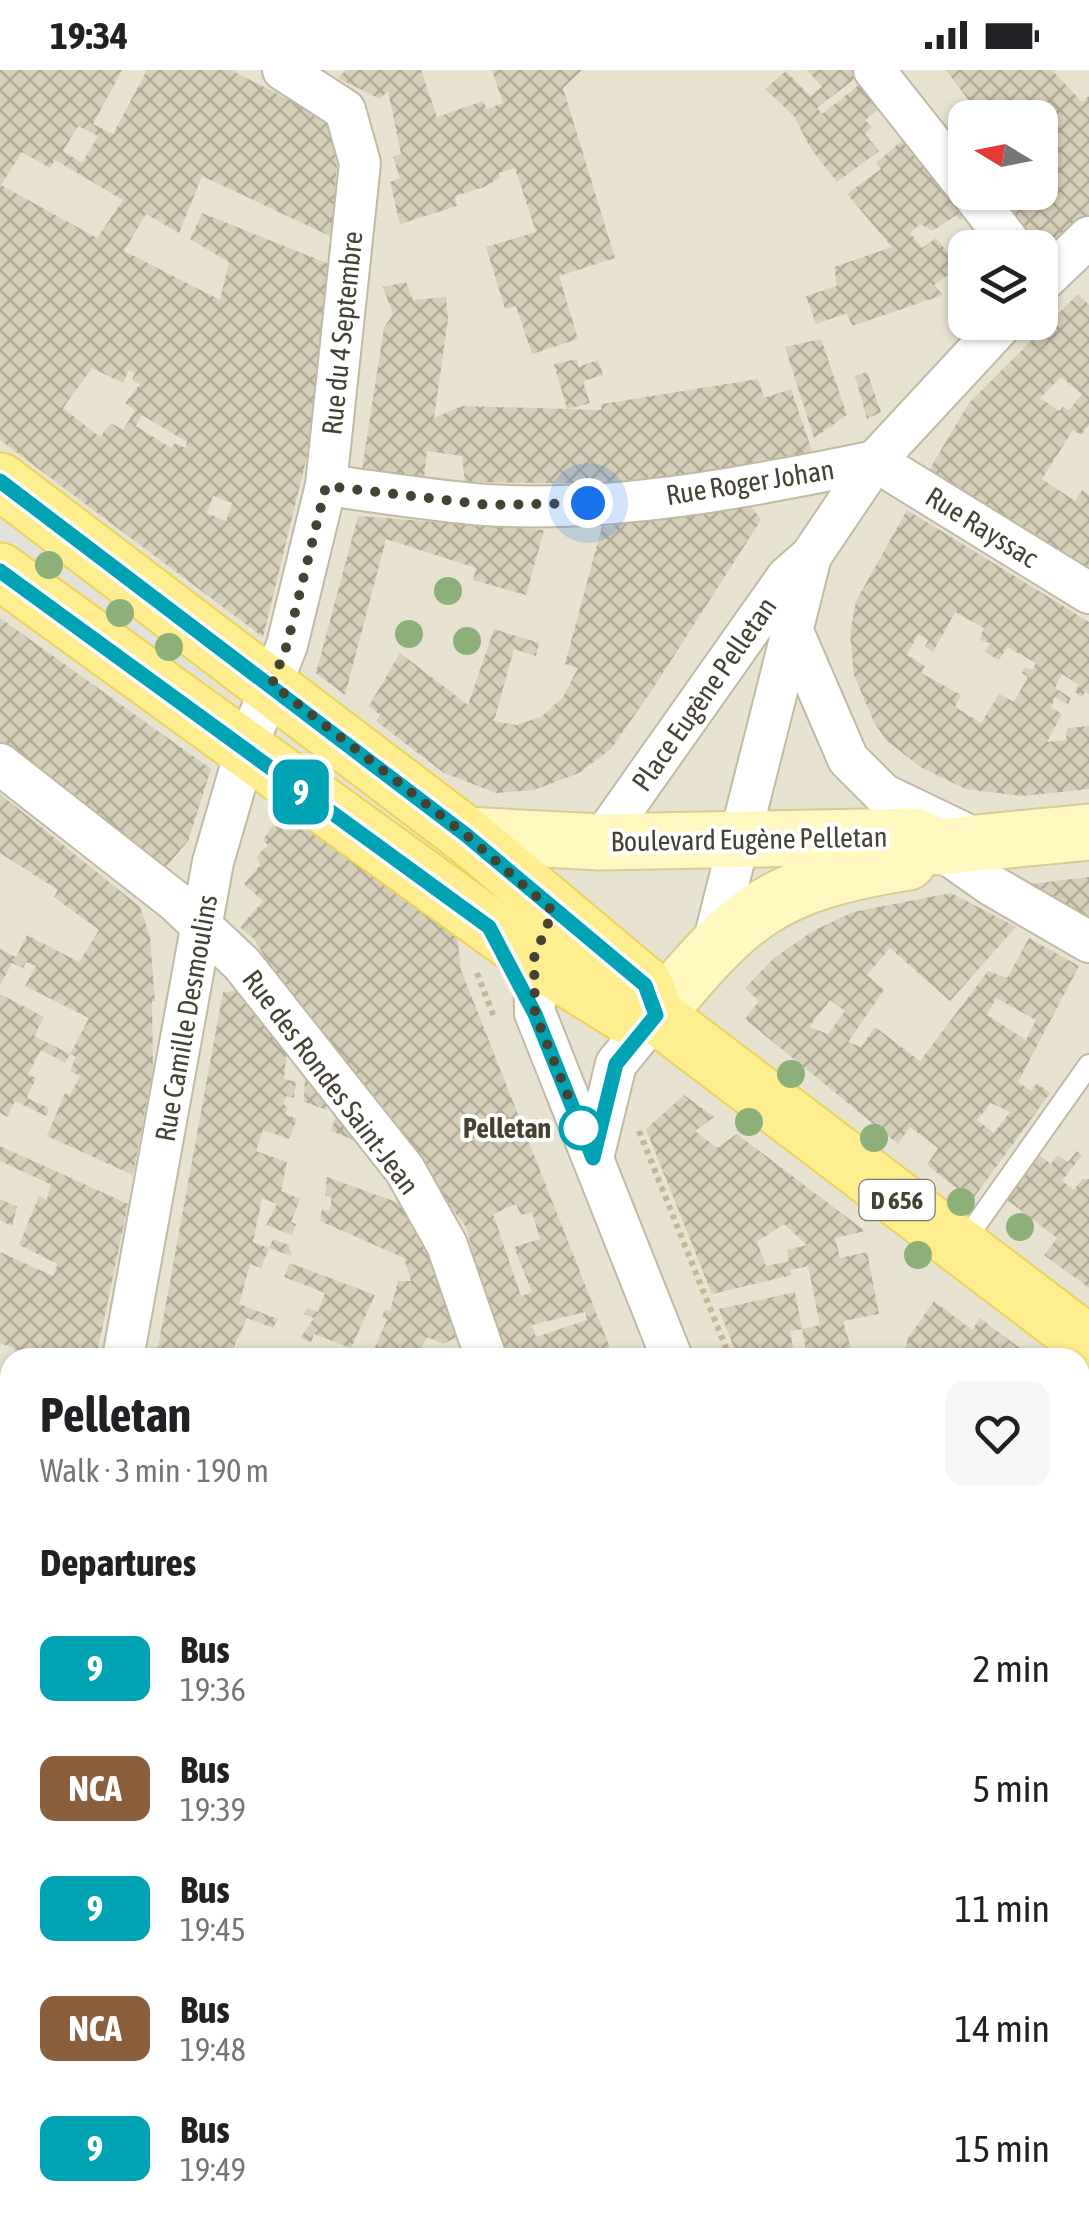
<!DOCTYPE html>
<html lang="en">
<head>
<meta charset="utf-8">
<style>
  body { margin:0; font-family:"Asap Condensed",sans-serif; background:#f6f6f6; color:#202124; height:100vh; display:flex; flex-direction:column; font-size:38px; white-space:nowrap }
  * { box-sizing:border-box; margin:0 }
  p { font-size:32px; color:#757577 }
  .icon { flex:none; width:55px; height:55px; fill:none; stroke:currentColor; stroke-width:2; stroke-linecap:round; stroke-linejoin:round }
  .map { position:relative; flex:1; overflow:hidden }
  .sheet { position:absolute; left:0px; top:1278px; width:1090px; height:882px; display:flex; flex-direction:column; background:#fff; border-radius:30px 30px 0 0; box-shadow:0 2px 8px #0004 }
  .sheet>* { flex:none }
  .badge { padding:0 20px; border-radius:15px; font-size:35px; line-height:65px }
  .needle { width:65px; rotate:280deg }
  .buttons { position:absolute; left:948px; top:30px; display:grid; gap:20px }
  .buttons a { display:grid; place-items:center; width:110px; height:110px; border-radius:20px; background:#fff; box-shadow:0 2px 8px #0004; font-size:50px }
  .you { position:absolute; width:50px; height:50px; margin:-25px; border:8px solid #fff; border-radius:50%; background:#1a73e8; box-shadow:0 0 0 15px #1a73e833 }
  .map>.badge { position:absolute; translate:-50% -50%; box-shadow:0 0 0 5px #fff }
  h2 { padding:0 40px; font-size:38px; line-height:90px }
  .round { display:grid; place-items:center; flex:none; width:105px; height:105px; border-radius:20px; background:#f6f6f6 }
  .head { display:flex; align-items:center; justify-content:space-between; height:170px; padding:0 40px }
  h1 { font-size:48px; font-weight:700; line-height:75px }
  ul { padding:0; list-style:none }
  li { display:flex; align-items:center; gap:30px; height:120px; padding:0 40px }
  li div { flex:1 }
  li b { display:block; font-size:38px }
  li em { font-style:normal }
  li .badge { min-width:110px; font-weight:700; text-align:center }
  .status { display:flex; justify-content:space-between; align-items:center; height:70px; padding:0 50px; background:#fff; direction:ltr }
  .status svg { height:28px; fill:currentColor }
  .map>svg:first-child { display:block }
  .residential { fill:#e8e3d1; fill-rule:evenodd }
  .education { fill:#eee8cc }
  .parking { fill:#e3e1dc }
  .building { fill:url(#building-cross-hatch); fill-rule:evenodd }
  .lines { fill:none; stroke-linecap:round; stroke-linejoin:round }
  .lane-casing { stroke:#bfbaa5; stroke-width:24 }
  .street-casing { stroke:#bfbaa5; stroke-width:44 }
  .secondary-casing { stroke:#d6cd8f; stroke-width:59 }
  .primary-casing { stroke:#ecd358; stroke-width:59 }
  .path { stroke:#c2b895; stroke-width:6; stroke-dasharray:5 5; stroke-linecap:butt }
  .lane { stroke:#fff; stroke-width:20 }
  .street { stroke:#fff; stroke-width:40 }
  .secondary { stroke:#fff8c1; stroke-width:55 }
  .primary { stroke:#ffee90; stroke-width:55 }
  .tree { fill:#8db079 }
  .line-casing { stroke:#fff; stroke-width:22 }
  .line { stroke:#00a3b4; stroke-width:15 }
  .walk { stroke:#454133; stroke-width:10; stroke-dasharray:0 18 }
  .stop-dot { fill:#fff; stroke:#00a3b4; stroke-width:5 }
  .labels { text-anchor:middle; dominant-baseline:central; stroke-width:8; stroke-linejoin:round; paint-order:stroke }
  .shield { fill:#fff; stroke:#7d7a70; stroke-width:2.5 }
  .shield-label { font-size:25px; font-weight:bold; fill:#454133 }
  .street-label { font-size:28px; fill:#454133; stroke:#fff }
  .stop-label { font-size:28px; font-weight:bold; fill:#454133; stroke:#fff; text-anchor:end }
</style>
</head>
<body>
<div class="status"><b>19:34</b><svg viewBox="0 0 49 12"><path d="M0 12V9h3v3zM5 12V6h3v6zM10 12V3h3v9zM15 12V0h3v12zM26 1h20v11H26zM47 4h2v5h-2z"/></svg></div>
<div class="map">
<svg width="1089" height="2158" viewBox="0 0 1089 2158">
  <defs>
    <pattern id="building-cross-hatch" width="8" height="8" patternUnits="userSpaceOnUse" patternTransform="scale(2.5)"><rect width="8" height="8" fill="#d5ceb8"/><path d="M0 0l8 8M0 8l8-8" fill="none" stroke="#afa996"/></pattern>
  </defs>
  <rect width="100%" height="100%" fill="#f3f0e3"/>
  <path class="residential" d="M0,0H1089V2158H0ZM965,48H1040V122H965ZM965,178H1040V252H965ZM10,1288H1080V2150H10Z"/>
  <path class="education" d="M182,2150H465L473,2158H179Z"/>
  <path class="parking" d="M0,439L212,594L192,623L0,481Z"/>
  <g class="building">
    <path d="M0,0H122L93,54L113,64L147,0H231L326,49L337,93L332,167L202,106L179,163L146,144L124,181L220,230L229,192L190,169L202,143L329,194L307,386L263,567L0,370ZM78,56L98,66L82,93L63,81ZM22,82L50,98L55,90L123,130L97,168L1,115ZM92,298L123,313L129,300L135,303L132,310L140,314L125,333L135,340L123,360L111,353L100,367L63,338ZM142,345L187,372L185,378L175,373L171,378L136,356ZM213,426L232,433L226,451L207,443Z"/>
    <path d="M346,0H421L437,47L483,31L487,39L503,33L492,0H582L563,18L615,188L559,206L578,269L532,284L516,236L505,239L486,177L536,162L515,98L499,103L500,108L484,117L455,126L457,136L400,154L390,112L400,108L393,87L401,84L388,21L380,29L338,8Z"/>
    <path d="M807,0H866L817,38L822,44L869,7L879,39L865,50L872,57L865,64L879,81L837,112L811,79L794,46L765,19L786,1L810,26L822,17Z"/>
    <path d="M946,0H1052L1082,32L1089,26V147L1040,194V178H1029L991,131L1002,122H1040V69L1059,53L1050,42L1040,51V48H982Z"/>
    <path d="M913,61L974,140L960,150L956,145L933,161L920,154L910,163L922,178L936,168L959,197L934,215L943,225L852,256L847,243L816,254L806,226L837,216L834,197L892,177L847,124L881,99L876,93Z"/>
    <path d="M406,212L413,230L446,227L448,249L434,348L462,336L601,340L602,334L758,309L764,328L791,319L812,381L746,397L622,414L465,412L462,386L427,381L424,409L361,406L384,258L393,244L383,217Z"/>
    <path d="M1078,224L1089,235V355L1081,365L1073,360L1042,409L1075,431L1082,420L1089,425V502L928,402L969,333ZM1061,307L1082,324L1069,340L1063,337L1059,341L1040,328Z"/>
    <path d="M821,269L847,345L814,368L785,277Z"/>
    <path d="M577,289L578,297L598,290L603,305L583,311L590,333L567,339L554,294Z"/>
    <path d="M867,302L881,342L867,349L855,306Z"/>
    <path d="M752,437L761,450L652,620L611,679L579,703L534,720L496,723L444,703L376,651L380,645L369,636L400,583L468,635L494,559L539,573L536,586L514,579L494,651L516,655L541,647L563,627L578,598L565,594L602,457Z"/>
    <path d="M907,440L1089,552V624L1085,622L1082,627L1075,622L1079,615L1062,604L1055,618L1071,628L1068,634L1055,627L1051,637L1062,644L1047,672L1066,670L1067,658L1089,656V719L1022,726L966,719L922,698L886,670L874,652L854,605L850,564L856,531ZM955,542L984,558L980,570L990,573L985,582L999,590L1007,577L1036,593L1032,600L1025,597L1022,603L1028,607L1014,632L999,624L981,653L955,637L961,625L921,603L925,596L907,585L918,564L928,570L925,577L933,582Z"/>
    <path d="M358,446L489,456L544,460L526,525L473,510L476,498L386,469L345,625L316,603Z"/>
    <path d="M0,548L211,699L188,771L164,799L0,672Z"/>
    <path d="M0,724L140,837L150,867L155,932L152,931L153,999L133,1105L47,1066L65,1023L70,1025L80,1006L70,1001L76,987L70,984L89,948L25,916L36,896L26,892L23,898L12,893L0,916V879L16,887L27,865L79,892L99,860L54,827L58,820L0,783Z"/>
    <path d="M295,737L447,850L457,867L461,900L614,1288H500L466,1157L275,904L254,869L240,857L263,831L244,814L260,795L257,786L268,775L263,770L272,756L279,757ZM516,1134L521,1145L532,1142L540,1169L514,1177L532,1222L521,1226L493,1144ZM585,1242L587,1250L536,1267L532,1255Z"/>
    <path d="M1089,807V851L1032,819L1031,814Z"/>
    <path d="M951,823L1016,857L950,931L890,878L867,905L884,920L848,972L861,977L875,957L920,991L988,901L1007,908L1029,868L1079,896L1018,1012L1031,1021L1037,1013L1050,1023L972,1130L927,1095L938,1078L910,1057L898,1074L745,949L759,931L745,918L774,888L813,861L853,842ZM996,928L1036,950L1026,970L987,945ZM830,930L845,941L828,964L809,957ZM991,1033L1010,1042L994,1063L977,1050Z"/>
    <path d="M239,921L287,978L284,1009L296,1012L294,1028L286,1026L283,1034L288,1037L285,1044L297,1049L289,1069L263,1060L256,1081L287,1092L281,1121L300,1129L291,1152L296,1154L292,1165L266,1155L277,1134L262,1128L253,1172L269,1178L261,1198L250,1194L239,1234L278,1249L273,1258L247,1248L233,1279L254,1288H156L223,922Z"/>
    <path d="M0,924L44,947L34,966L70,984L65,993L41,980L28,1004L36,1008L27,1028L49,1038L46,1046L15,1031L7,1047L0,1043Z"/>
    <path d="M305,1004L324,1022L327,1040L304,1032Z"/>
    <path d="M684,1025L714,1047L695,1061L717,1078L737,1064L865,1161L835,1168L840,1188L867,1182L879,1244L843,1251L854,1288H738L719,1239L795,1222L802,1259L790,1261L794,1283L806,1280L802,1259L820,1255L808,1196L790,1200L792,1205L712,1224L646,1059ZM784,1154L807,1175L787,1180L789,1191L766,1196L757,1172Z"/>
    <path d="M337,1043L359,1072L331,1061Z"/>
    <path d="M0,1076L128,1134L96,1288H14L15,1279L0,1273V1182L53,1206L58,1194L19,1175L39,1126L47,1130L50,1114L0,1091Z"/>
    <path d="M1077,1081L1082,1085L1062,1111L1074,1120L1082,1109H1089V1218L1044,1185L1057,1168L1002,1126L1035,1082L1051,1094L1058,1085L1068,1092Z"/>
    <path d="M327,1107L410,1137L457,1267L443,1274L427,1267L416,1288H370L387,1250L382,1247L385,1239L390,1241L398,1211H411L404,1188L320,1151L322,1139L329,1141L332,1128L325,1125Z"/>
    <path d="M0,1129L17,1137L12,1156L0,1150Z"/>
    <path d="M273,1169L289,1175L292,1186L269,1178Z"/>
    <path d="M290,1193L375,1225L351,1278L314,1264L311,1272L300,1268L314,1248L304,1244L307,1238L318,1242L325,1223L284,1207Z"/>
    <path d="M934,1231L972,1260L980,1248L1033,1288L904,1286L908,1268Z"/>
    <path d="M1089,1337V1542L1080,1540V1350Z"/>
    <path d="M0,1402L10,1406V1532L0,1526Z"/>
    <path d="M0,1556L10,1560V1742L5,1776L0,1773Z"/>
    <path d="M1080,1575L1089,1577V1639L1080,1637Z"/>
    <path d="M1080,1685H1089V1768L1080,1771Z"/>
    <path d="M1089,1875V1965L1083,1968L1080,1882L1084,1887Z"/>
    <path d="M1080,2032L1083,2039L1089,2037V2045L1082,2047L1089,2070V2158H1082L1079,2150Z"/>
    <path d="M7,2090L10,2150H114L110,2158H0V2103Z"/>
    <path d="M182,2150H274L271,2158H179Z"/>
    <path d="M524,2150H668L661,2158H533Z"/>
    <path d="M847,2150H906L895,2158H851Z"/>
  </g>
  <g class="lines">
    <defs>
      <path id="lane" d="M963,1173L1089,995"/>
      <g id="street">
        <path d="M874,0L965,115"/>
        <path d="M971,122L1014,178"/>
        <path d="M1040,214L1089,167"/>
        <path d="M875,391L1089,523"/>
        <path d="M326,415C379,422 433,431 486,435C615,443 749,417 875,391"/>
        <path d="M794,564L848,689L883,724L962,762"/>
        <path d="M0,694L175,831L242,894L405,1100L447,1175L486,1288"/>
        <path d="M600,772L787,507L811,486L875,391L1004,252"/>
        <path d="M937,777L991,815L1089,872"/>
        <path d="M712,878L811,486"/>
        <path d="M534,888L535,943L672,1288"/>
        <path d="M593,1088L616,994L656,945"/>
        <path d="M123,1288L213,792L245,682L287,575L326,415L360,93L345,40L283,0"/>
        <path d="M0,1531L10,1536"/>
        <path d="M1080,1555L1089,1558"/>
        <path d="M0,1788L10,1791"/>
        <path d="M0,2069L10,2052"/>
        <path d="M138,2150L147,2158"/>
        <path d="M492,2150L501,2158"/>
        <path d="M831,2150L835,2158"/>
        <path d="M1018,2150L1021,2158"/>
      </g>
      <g id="secondary">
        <path d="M466,765L600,772L915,766L937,777L1089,762"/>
        <path d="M656,945C742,841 772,814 908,792"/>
      </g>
      <g id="primary">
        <path d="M0,411L466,765L645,915L656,945"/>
        <path d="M0,501L534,888L627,946L656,945L1089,1274"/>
      </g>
    </defs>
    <use href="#lane" class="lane-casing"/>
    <use href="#street" class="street-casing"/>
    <use href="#secondary" class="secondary-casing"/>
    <use href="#primary" class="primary-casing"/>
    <g class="path">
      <path d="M477,903L494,947"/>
      <path d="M639,1061L730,1288"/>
      <path d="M968,2150L971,2158"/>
      <path d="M1068,2150L1071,2158"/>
    </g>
    <use href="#lane" class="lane"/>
    <use href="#street" class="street"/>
    <use href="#secondary" class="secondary"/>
    <use href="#primary" class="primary"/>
  </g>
  <g class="tree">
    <circle cx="49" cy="495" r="14"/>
    <circle cx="448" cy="521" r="14"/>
    <circle cx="120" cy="543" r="14"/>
    <circle cx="409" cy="564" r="14"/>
    <circle cx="467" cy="571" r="14"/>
    <circle cx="169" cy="577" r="14"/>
    <circle cx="791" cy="1004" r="14"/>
    <circle cx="749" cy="1052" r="14"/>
    <circle cx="874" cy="1068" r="14"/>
    <circle cx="961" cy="1132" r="14"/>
    <circle cx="1020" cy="1157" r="14"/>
    <circle cx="918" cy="1185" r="14"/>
  </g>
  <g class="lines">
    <defs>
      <path id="line" d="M0,411L466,765L645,915L656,945L616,994L593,1088L535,944L489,857L0,501"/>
    </defs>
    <use href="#line" class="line-casing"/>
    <use href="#line" class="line"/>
    <path class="walk" d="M581,1058L535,944L534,888L553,841L466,765L272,614L287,575L326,416L488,435L588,433"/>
  </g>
  <circle class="stop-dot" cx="581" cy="1058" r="20"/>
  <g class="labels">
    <rect class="shield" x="859.5" y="1110" width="75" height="40" rx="8"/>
    <g class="shield-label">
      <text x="897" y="1130">D 656</text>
    </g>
    <g class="street-label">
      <text transform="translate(342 263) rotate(-84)">Rue du 4 Septembre</text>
      <text transform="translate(750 412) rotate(-9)">Rue Roger Johan</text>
      <text transform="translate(982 457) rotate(32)">Rue Rayssac</text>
      <text transform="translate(704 624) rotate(-55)">Place Eugène Pelletan</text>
      <text transform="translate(749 769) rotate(-1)">Boulevard Eugène Pelletan</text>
      <text transform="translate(186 948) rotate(-80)">Rue Camille Desmoulins</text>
      <text transform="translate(331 1012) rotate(53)">Rue des Rondes Saint-Jean</text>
    </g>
    <g class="stop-label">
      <text x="551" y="1058">Pelletan</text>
    </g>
  </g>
</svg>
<div class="buttons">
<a><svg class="needle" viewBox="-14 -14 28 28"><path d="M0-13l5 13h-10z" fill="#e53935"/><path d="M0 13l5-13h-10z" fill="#757577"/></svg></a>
<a><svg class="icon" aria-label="layers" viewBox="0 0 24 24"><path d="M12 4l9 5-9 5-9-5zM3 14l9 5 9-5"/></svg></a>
</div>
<div class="you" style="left:588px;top:433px"></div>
<b class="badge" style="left:301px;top:722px;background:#00a3b4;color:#fff">9</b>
<section class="sheet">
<div class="head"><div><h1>Pelletan</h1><p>Walk · 3 min · 190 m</p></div><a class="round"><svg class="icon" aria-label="heart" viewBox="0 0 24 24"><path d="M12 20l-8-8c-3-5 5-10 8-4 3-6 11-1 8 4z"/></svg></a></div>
<h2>Departures</h2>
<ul>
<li><span class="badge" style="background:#00a3b4;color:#fff">9</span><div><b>Bus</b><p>19:36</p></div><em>2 min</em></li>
<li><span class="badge" style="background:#8b5e3c;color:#fff">NCA</span><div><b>Bus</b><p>19:39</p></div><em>5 min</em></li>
<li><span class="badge" style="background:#00a3b4;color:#fff">9</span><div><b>Bus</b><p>19:45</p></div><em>11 min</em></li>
<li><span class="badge" style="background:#8b5e3c;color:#fff">NCA</span><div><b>Bus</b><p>19:48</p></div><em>14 min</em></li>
<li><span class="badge" style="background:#00a3b4;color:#fff">9</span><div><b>Bus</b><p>19:49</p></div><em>15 min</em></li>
</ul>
</section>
</div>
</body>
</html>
